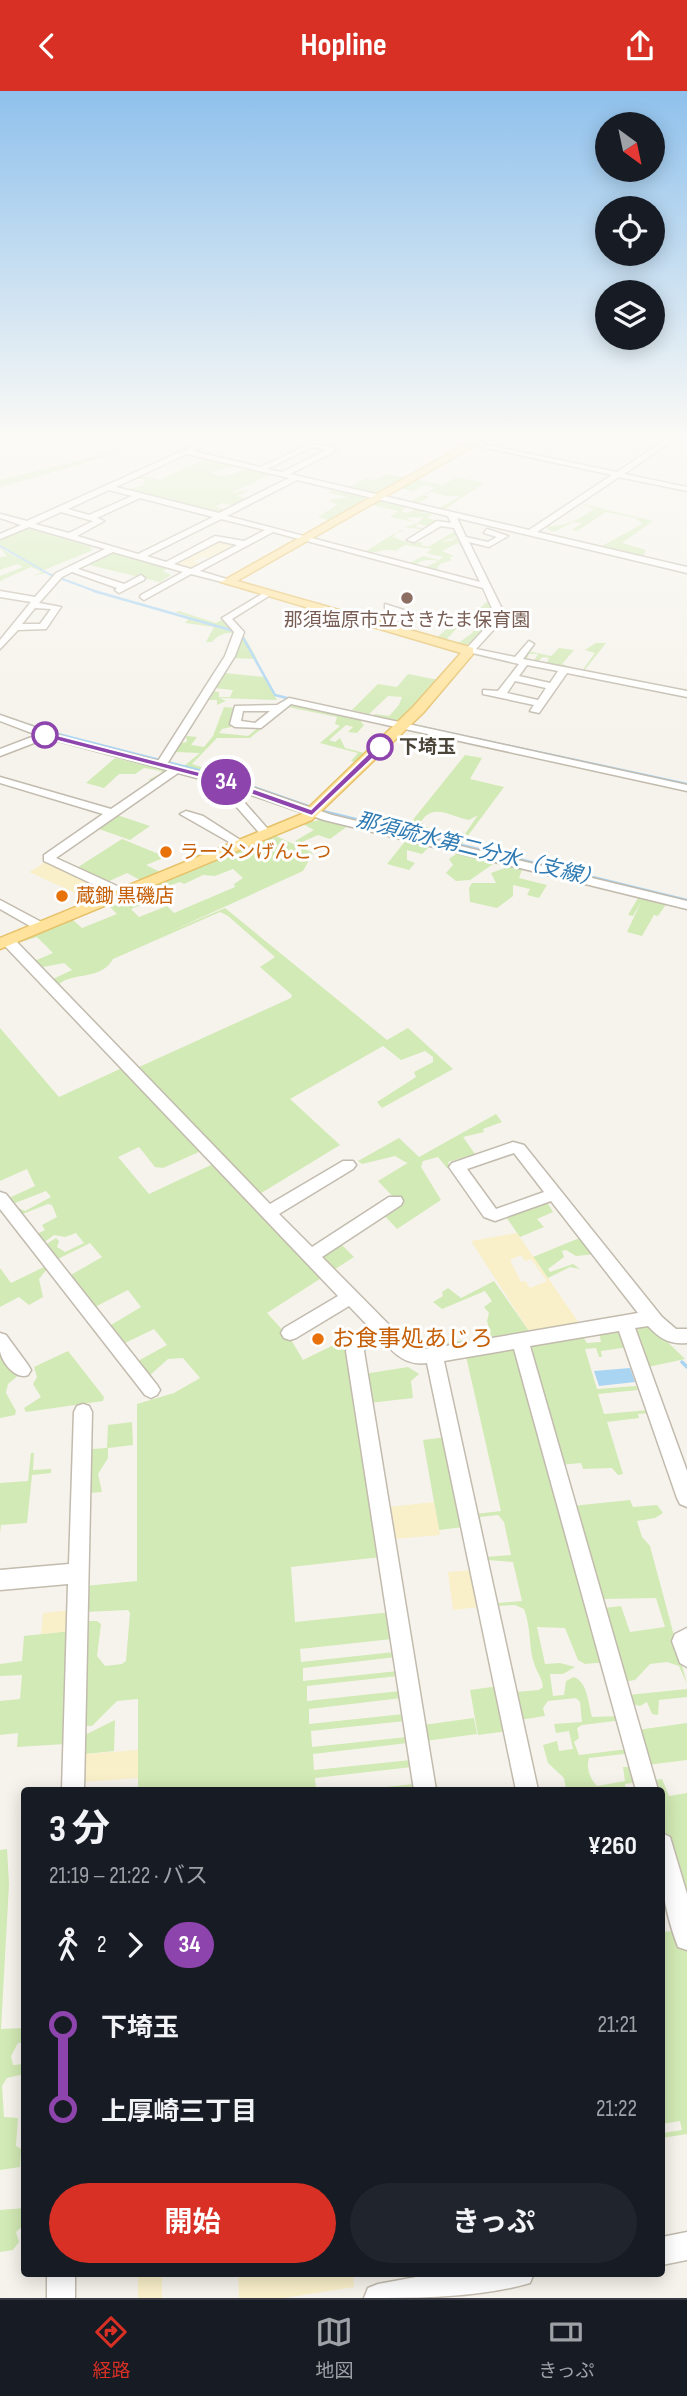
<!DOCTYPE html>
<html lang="ja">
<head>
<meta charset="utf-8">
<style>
  body { margin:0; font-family:"Sofia Sans Condensed","Noto Sans JP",sans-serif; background:#20242c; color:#f1f3f6; height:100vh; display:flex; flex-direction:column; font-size:26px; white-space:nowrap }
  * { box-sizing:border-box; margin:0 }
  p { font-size:23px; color:#9ea1a6 }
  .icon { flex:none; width:38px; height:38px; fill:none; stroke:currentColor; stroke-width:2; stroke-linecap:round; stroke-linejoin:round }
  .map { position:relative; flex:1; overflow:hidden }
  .side { position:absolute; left:21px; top:1696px; width:644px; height:490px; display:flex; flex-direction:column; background:#171b24; border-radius:7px; box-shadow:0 4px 18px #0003 }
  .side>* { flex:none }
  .badge { padding:0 14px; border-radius:23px; font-size:24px; line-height:46px }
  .needle { width:46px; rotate:147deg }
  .fabs { position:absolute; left:595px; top:21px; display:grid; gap:14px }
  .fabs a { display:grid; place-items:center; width:70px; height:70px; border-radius:50%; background:#171b24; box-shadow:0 4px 18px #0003; font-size:35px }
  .map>.badge { position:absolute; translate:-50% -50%; box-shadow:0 0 0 4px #fff }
  .legs { display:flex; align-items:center; gap:10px; height:77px; padding:0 28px; font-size:23px }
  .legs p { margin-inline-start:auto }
  .head { display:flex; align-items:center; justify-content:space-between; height:119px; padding:0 28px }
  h1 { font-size:38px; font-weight:700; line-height:52px }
  .action { display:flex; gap:14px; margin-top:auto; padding:14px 28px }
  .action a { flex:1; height:80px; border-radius:42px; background:#d93025; color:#fff; font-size:28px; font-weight:700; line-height:80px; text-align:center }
  .action a+a { background:#20242c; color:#f1f3f6 }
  ul { padding:0 28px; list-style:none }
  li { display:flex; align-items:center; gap:24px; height:84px; font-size:26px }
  li i { display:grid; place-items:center; width:10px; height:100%; margin:0 9px; background:currentColor }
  li i::after { content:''; width:18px; height:18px; margin:-9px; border:5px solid; border-radius:50%; background:#171b24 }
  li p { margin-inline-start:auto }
  li:first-child i { background:linear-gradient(#0000 50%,currentColor 0) }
  li:last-child i { background:linear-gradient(currentColor 50%,#0000 0) }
  header { display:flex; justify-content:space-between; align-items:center; height:91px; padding:0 28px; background:#d93025; color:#fff; font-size:32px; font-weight:700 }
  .menu { display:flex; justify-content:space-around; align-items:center; height:98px; border-top:2px solid #363941; background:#171b24; font-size:19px; color:#9ea1a6 }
  .menu a { display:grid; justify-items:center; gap:4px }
  .menu .selected { color:#d93025 }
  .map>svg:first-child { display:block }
  .green { fill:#d2eab5; fill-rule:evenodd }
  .sand { fill:#f9efc9; fill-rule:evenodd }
  .water { fill:#a9d4f2 }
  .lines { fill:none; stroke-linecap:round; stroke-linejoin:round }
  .stream-far2 { stroke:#a9d4f2; stroke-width:2 }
  .stream-far1 { stroke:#a9d4f2; stroke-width:2.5 }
  .stream { stroke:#a9d4f2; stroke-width:3.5 }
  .minor-casing { stroke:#c2bbae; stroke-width:3 }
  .major-casing { stroke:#e6c16a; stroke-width:3 }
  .minor { fill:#fff; fill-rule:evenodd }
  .major { fill:#ffe39c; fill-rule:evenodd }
  .line-1 { fill:#8e44ad; stroke:#fff; stroke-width:2 }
  .education-dot { fill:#8d6e63; stroke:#fff; stroke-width:2.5 }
  .stop-1-dot { fill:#fff; stroke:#8e44ad; stroke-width:3.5 }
  .food-dot { fill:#e8710a; stroke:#fff; stroke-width:2.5 }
  .labels { text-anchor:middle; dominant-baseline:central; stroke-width:6; stroke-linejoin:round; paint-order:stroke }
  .far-education-label { font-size:19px; fill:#785e54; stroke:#fff }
  .far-stop-label { font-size:19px; font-weight:bold; fill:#4b4439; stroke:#fff; text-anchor:start }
  .far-food-label { font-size:19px; fill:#c56008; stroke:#fff; text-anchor:start }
  .far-water-label { font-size:21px; font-style:italic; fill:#2e7ab2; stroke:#fff }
  .food-label { font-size:23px; fill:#c56008; stroke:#fff; text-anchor:start }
</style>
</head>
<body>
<header><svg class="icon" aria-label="back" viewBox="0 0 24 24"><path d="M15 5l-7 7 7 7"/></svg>Hopline<svg class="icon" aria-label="share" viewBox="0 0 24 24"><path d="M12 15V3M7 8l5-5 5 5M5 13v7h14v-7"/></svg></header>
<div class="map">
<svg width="687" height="2207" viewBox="0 0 687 2207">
  <rect width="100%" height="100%" fill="#f6f3ec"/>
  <g class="green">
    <path d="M121,359L82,373L0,396V389Z"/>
    <path d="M207,367L235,374L211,381C220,389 232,384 242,379L241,376L274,382L230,402L249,399L238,405L247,408L235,415L223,412L215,415L226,419L217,424L111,395L125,389L130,391L114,396C126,399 134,398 146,393L143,391L147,388H128L136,384L160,389Z"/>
    <path d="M426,382L419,389L443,394L457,386L484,392L442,420L437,418L461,405H446L431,401L424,404L429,406L415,414L390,408L410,411L435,397L425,394L412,400L399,397Z"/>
    <path d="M387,383L407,387L378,404L347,397L366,387L374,389Z"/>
    <path d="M333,396L373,406L331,430L318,426L337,414L329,409L348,406L329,402Z"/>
    <path d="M381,408L408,415L401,420L406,422L418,417L433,420L416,422H434L427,427L440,430L431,436L419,433L415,435L425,439L404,436L418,432L424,426L406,427L414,431L390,426L398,420L371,414Z"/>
    <path d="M578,412L653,430L622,452L646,459L642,467L587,454L600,456L642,433L636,427L606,421L577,440L572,439L582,432L573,431L554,441L544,436L534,441L545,434C562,438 580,428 594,418Z"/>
    <path d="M24,436L92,456L90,457L93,459L44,479L38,477L54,485L46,482L33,485L42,481L31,476L0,490V485L23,476L17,473L0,479V466L7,465L0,457L21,469L0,454V448Z"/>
    <path d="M400,439L405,440L397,441L393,446L409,452L422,451L421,454L428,456L455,440L457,445L441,451L454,449L450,447H458L464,459L458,452L442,460L454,465L449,467L452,469L440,473L435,480L424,477L438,470C430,468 417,469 416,475L408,473L423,465L439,469L443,466L405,457L426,462L432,458L405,454L395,460C383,456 376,464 364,461Z"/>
    <path d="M112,461L168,477L163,480L171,484L160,491L85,473Z"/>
    <path d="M489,509L494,516L495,529L472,554L457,553L472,542L485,524L458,536L446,549L436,547L465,523L472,524Z"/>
    <path d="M179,520L216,532L223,528L243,543L257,568L231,567L235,542C226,541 218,544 212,551H206L214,536L185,532L190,526L175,521Z"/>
    <path d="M596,552H606L583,581L546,574L549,567L543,566L536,572L533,571L538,563H529L527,568L522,567L528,560L551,565L559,557L574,559L562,573L582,580L595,562L585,559Z"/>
    <path d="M225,582L264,586L277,609L220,607L226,610L217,614V609H207L212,605L210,604L212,600L219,601V606H230L233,599L214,597Z"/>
    <path d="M408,583L439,589L397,631L371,626L375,623L389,625L399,614L402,606L388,605L369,623L352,619L378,593L397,596Z"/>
    <path d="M287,613L363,629L361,631L364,634L357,642L348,641L353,636L346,634L329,649L335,651L340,647L345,657L364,662L355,671L351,670L358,662L320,652L340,635L335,633L337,626L288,616L250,647H217L192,673L217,681L214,683L184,675L200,662L175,661L181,652L187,651L186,645L197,646L191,654L204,656L213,645L224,616L236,617L231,636L222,638L219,642L248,645Z"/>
    <path d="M465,664L482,667L470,688L504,696L461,754L458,753L478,724L469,729C451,726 433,711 421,731L429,738L427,744L441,748L447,741L451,742L446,750L404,740Z"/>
    <path d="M115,667L169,680L157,690L148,689L162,682L161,680L144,677L135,683H119L104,697L86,692Z"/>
    <path d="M117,724L150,735L130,749L99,738Z"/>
    <path d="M323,728L349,734L330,748L318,744L300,752L295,750L314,739L303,733Z"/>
    <path d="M276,745L313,762L303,780L169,841L225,817L387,949L408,937L453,978L382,1017L377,1011L416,986L414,981L433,971V966L425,960L401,969L383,955L290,1008L340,1054L258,1104L309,1166L341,1153L354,1166L267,1222L290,1247L303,1269L342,1250L350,1255L381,1466L291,1476L295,1531L392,1521L418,1699H358L414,1693L412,1676L315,1687L316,1699H138V1608L117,1610L92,1635H84L85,1530H97L101,1533L97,1565L105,1575L122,1573L126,1570L130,1522L128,1519L85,1521V1495L137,1490V1313L174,1302L200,1287L183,1267L168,1268L149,1285L138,1270L167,1254L154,1238L125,1252L111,1234L141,1216L128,1199L93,1217L69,1185L102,1166L90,1152L56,1169L45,1154L56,1147L59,1150L57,1156L65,1161L84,1152L76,1142L65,1146L54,1144L43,1152L35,1144L45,1139L42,1134L57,1126L52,1114L48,1113L20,1124L13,1115L25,1120L51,1106L46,1100L15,1112L9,1111L8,1104L11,1106L35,1095L27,1078L0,1090V937L59,1006L122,977L51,889L72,879L64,872L38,877L32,871L53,862L37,846L18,852L72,828L82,837L117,823L107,813ZM233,778L243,787L234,793L235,796L174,822L167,815L139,826L131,818L168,803L162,797L180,791L184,793L203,784L215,785ZM220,821L228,825L275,866L260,876L292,904L291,907L139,976L59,893C74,881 102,889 113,868ZM139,1056L155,1076L163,1077L201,1060L213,1073L149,1103L118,1066ZM392,1548L394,1561L301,1571L300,1558ZM396,1566L398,1580L303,1590V1577ZM398,1585L400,1600L307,1610V1595ZM402,1607L404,1623L309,1633V1618ZM405,1630L407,1646L312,1656L311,1640ZM408,1652L411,1669L314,1679L313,1663Z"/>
    <path d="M122,748L166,766L146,774L162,782L142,790L127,782L105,792L75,778Z"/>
    <path d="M407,748L431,754L422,763L407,759V769L415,772L409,779L387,773Z"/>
    <path d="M459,761L496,771L470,789L456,790L446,782L453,774L449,768Z"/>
    <path d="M509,772L523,776L519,787L547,794L539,807L527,804L530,798L513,794V805L497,817L470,811L469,797L472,792H496L491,782L505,777Z"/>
    <path d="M645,806L667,812L658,825L654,824L642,845L627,841L641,811L633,825L628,824L638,807Z"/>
    <path d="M496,1023L502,1031L483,1038L484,1041L463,1046L475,1063L448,1071L451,1076L447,1077L438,1066L423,1070L421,1076L441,1109L397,1138L383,1123L399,1112L378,1090L411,1070L407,1072L395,1065L362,1073L358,1070L399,1047L419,1066Z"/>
    <path d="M547,1111L553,1121L537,1128L544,1136L520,1146L506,1126Z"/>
    <path d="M582,1146L596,1163L576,1165L566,1159L562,1160L564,1166L548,1178L550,1181L573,1173L580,1178L570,1176L548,1187L533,1166Z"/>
    <path d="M46,1175L47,1178L39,1188L43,1206L29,1214L19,1206L0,1216V1177L11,1192Z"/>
    <path d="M494,1190L529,1240L417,1261L406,1252L430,1255L491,1244L487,1230L489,1222L484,1216L492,1210L485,1200L442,1218L433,1211L443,1205L442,1201L448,1197L461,1207Z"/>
    <path d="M650,1234L685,1268L648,1276L633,1236Z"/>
    <path d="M613,1238L625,1245L629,1256L601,1260L602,1266H599L596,1257L585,1258L597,1298L636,1295L638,1299L598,1303L604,1323L649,1319L650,1322L638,1323L639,1327L607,1331L623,1383L618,1384L612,1377L583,1378L581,1372L560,1374L526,1253L582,1244L587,1252L601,1251L599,1241Z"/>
    <path d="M518,1255L606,1571L585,1573L578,1569L565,1537L537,1536L545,1573L560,1572L575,1576L563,1583H550L553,1605L564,1604L566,1590L574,1586C588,1592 588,1612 592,1626L622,1625L623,1629L582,1634L577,1637L579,1647L574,1651L579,1664L628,1658L633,1662L589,1667C586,1677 590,1688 597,1695L625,1690L623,1676H631L641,1691L625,1693L626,1699H566L564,1687L548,1672L543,1654L557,1650L559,1660L573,1658L569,1640L556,1642L554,1633L582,1631L580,1611L576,1607L548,1610L543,1617L545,1625L520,1629L516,1601L539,1599L543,1596C542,1587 538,1583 535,1575C528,1558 532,1539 524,1518L515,1514L496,1515V1509L498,1512L522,1510L513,1471L487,1469L486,1466L511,1464L504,1431L498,1424L480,1426L482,1439H478L475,1423L501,1420L466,1265Z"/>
    <path d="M68,1260L104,1306L103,1310L26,1321L24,1317L41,1306L33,1293L37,1286L34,1276Z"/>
    <path d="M0,1261H6L20,1283L8,1293L6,1302L16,1320L15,1324L0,1327Z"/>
    <path d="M408,1276L419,1283L411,1290L413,1307L369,1312L364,1283Z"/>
    <path d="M132,1331L133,1354L108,1357V1367L98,1383L102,1401L88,1402L92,1358L107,1357L108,1334Z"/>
    <path d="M447,1346L464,1436L439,1439L423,1349Z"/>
    <path d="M31,1362H34L33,1379L51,1378V1382L32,1384L27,1432L1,1434L0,1442V1392L28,1390Z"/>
    <path d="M630,1409L633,1416L657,1414L663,1422L655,1427L637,1430L642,1446L650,1455L687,1593L679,1575L667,1571L650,1573L635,1589L623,1591L604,1517L621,1515L630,1541L665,1536L656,1507L604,1508L598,1505L572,1415Z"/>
    <path d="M70,1540L65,1653L17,1656L18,1642L0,1644V1610L20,1608L22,1584L0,1585V1573L22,1570L24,1545Z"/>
    <path d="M499,1595L508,1640L478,1644L470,1599Z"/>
    <path d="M687,1598V1606L659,1609L658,1624L652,1623L647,1611L640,1615L629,1612L628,1604Z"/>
    <path d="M474,1627L477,1643L425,1650L423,1634Z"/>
    <path d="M115,1629L114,1660L85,1663V1644Z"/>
    <path d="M687,1632V1669L647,1674L637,1639Z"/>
    <path d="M662,1688L669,1705L687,1702V1824L662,1732V1699H652L650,1690Z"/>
    <path d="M7,1758L9,1793L1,1938L24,1937V1951L18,1952L11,1965L13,1974L24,1973V1983L7,1987L2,1995L4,2026L18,2027L16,2055L21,2058L20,2076L0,2079V1759Z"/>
    <path d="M681,1839L687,1860V2043L662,2047V2038L663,2042L682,2039L680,2030L662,2033V1841Z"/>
    <path d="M24,2117V2134L16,2141L19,2151L13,2159L0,2161V2119Z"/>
  </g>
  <g class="sand">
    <path d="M217,449L240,454L213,468L204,466L194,470L203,474L190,478L174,473Z"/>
    <path d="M47,770L114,801L93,810L29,781Z"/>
    <path d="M517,1142L579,1232L529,1240L471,1150ZM521,1164L525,1170L531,1168L547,1190L530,1197L525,1190L521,1191L510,1169Z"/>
    <path d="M434,1411L440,1444L394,1448L389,1416Z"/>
    <path d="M473,1479L480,1516L453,1519L448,1481Z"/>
    <path d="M70,1519V1540L41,1543L43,1522Z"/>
    <path d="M138,1659V1687L83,1691L85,1663Z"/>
    <rect x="138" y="2182" width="24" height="25"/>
    <path d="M238,2182H353L354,2196L284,2207H239Z"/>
  </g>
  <path class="water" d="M630,1277L635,1291L599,1295L594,1280Z"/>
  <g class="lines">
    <path class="stream-far2" d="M0,455L49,483L100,502"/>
    <g class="stream-far1">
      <path d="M94,500L234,540"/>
      <path d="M241,543L275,604L291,608"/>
      <path d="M30,634L39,638"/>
      <path d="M422,636L687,693"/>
      <path d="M50,641L222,685L311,716"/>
      <path d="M319,719L687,809"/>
    </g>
    <path class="stream" d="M682,1271L687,1276"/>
    <defs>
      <g id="minor">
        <path d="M222,342H231L194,360L260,376L310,353L333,356L336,360L290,383L529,439L612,384L417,342H430L617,381L675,342H683L624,383L687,396V400L619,386L537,441L687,476V482L457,427L466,446L488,451L497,446L484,442L487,438L508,445L489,456L469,451L504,522L497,535L476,558L515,566L529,550L534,553L523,568L687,600V606L567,582L539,622L530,620L534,614L483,603V599L498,600L519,573L464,560L490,532L494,522L483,497L273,441L200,480L230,489V493L191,483L144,509L140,506L141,504L183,481L113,461L78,478L124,493L141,484L145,487L144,489L119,502L115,499L117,497L72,481L62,486L39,512L61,516L46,538L18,539L0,558V549L31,511L0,506V500L35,506L56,482L105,458L29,436L0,448V443L21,434L0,427V423L27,430ZM313,356L326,359L282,381L267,378ZM187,363L289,387L219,422L116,396ZM297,389L448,425L451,432L437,430L407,449L414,451L441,435L454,437L480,491L227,425ZM109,399L132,405L89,424L68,418ZM140,407L213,426L138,463L77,445L104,430L97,427ZM61,421L93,430L69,442L35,433ZM221,428L265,439L244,450L215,445L166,471L147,465ZM219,450L237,454L191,478L174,473ZM35,517L51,518L40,533H22ZM527,574L558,580L550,592L519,585ZM515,590L546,597L538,609L507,602Z"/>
        <path d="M265,501L272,503L232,528L244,541L235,565L167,673L237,691L332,724L687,810V818L324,729L237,699V703L273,744L271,746H263L227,705V695L178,682L56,767L128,800V806H120L44,770V764L103,723L0,692V686L111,718L168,679L47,647L0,665V658L37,644L0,630V624L69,648L158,670L225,565L234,541L222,527Z"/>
        <path d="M385,513L410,521L387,538H381V534L399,522L385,517Z"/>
        <path d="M289,607L687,694V700L291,613L261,637L235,636L230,633L235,615L277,614ZM243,620H270L255,632L241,630Z"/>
        <path d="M186,720L203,725L248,754L246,756H238L180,723Z"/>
        <path d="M0,809L45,833L47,836L45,839H37L0,818Z"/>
        <path d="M8,846L13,847L270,1113L343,1070H353L356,1074L353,1078L279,1123L312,1156L389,1106H401L403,1110L401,1114L322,1166L411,1256L418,1259L434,1257L638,1222L551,1110L495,1130L484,1126L449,1076L452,1072L513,1051L524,1054L662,1226L676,1238H687V1252C670,1254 659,1247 648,1235L635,1237L687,1380V1416L680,1413L677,1407L619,1240L530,1255L658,1699H636L514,1258L444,1270L538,1699H516L427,1272C405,1275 394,1262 380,1247L367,1253L364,1260L436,1699H414L346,1260L354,1243L369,1236L349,1215L296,1247L290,1249L284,1247L281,1242L284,1237L338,1205L3,853V847ZM514,1062L544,1101L496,1118L467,1078Z"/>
        <path d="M0,1101L6,1103L157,1294L160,1299L157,1304L151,1307L145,1304L0,1118Z"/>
        <path d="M0,1242L6,1244L28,1274L31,1279L28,1284C16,1289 2,1272 0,1260C0,1255 0,1247 0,1242Z"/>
        <path d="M83,1313L89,1315L92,1321L84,1699H62L68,1493L0,1499V1479L69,1473L74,1321L77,1315Z"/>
        <path d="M687,1537V1576L680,1572L672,1550L675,1543Z"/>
        <path d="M662,1742L670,1746L687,1803V1859L678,1856C664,1820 658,1780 662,1742Z"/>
        <path d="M687,2141V2169L662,2174V2146Z"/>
        <rect x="47" y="2182" width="28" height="25"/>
        <path d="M438,2182H534L530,2192C479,2207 418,2207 364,2207L368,2197L378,2193Z"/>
      </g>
      <path id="major" d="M485,342H497L237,490L473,557V563L423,622L312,729L0,858V847L302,723L413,616L461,562L221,491Z"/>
    </defs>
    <use href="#minor" class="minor-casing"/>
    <use href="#major" class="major-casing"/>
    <use href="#minor" class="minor"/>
    <use href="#major" class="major"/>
  </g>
  <linearGradient id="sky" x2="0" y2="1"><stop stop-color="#8fc1ec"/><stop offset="0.53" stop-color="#fbfaf6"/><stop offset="1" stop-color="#fbfaf6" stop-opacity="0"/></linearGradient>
  <rect width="687" height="651" fill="url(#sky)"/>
  <path class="line-1" d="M45,641L223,687L311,718L377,654L385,656L312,725L217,691L42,646Z"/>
  <circle class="education-dot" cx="407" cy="507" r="7"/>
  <g class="stop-1-dot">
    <circle cx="45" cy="644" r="12"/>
    <circle cx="380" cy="656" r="12"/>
  </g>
  <g class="food-dot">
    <circle cx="166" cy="761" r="7"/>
    <circle cx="62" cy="805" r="7"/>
    <circle cx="318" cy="1248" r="7"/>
  </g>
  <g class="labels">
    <g class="far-education-label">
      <text x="407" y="529">那須塩原市立さきたま保育園</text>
    </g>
    <g class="far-stop-label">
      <text x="399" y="656">下埼玉</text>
    </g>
    <g class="far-food-label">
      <text x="180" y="761">ラーメンげんこつ</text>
      <text x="76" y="805">蔵鋤 黒磯店</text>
    </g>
    <g class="far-water-label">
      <text transform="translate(479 759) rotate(14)">那須疏水第二分水（支線）</text>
    </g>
    <g class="food-label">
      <text x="332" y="1248">お食事処あじろ</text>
    </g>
  </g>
</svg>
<div class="fabs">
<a><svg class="needle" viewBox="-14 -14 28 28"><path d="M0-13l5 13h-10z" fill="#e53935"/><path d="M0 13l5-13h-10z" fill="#9ea1a6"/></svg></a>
<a><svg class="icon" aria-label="locate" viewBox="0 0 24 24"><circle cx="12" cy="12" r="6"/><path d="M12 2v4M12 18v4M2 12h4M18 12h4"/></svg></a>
<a><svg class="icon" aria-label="layers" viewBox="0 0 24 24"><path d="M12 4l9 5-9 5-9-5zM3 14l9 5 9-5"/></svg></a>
</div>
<b class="badge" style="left:226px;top:691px;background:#8e44ad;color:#fff">34</b>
<section class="side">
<div class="head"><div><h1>3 分</h1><p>21:19 – 21:22 · バス</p></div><b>¥260</b></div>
<div class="legs"><svg class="icon" aria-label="walk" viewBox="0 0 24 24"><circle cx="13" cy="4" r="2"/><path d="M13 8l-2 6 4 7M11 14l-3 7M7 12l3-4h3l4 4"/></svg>2<svg class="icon" aria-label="forward" viewBox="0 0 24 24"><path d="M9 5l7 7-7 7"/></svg><b class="badge" style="background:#8e44ad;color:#fff">34</b></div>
<ul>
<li><i style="color:#8e44ad"></i><b>下埼玉</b><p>21:21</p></li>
<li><i style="color:#8e44ad"></i><b>上厚崎三丁目</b><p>21:22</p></li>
</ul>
<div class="action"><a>開始</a><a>きっぷ</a></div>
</section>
</div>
<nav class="menu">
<a class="selected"><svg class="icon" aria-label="directions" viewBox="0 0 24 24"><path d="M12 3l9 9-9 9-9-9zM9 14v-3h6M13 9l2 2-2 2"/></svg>経路</a>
<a><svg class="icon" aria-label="map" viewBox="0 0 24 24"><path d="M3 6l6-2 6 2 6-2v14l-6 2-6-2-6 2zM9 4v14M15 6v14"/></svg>地図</a>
<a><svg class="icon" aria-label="tickets" viewBox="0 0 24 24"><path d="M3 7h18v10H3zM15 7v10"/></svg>きっぷ</a>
</nav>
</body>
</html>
